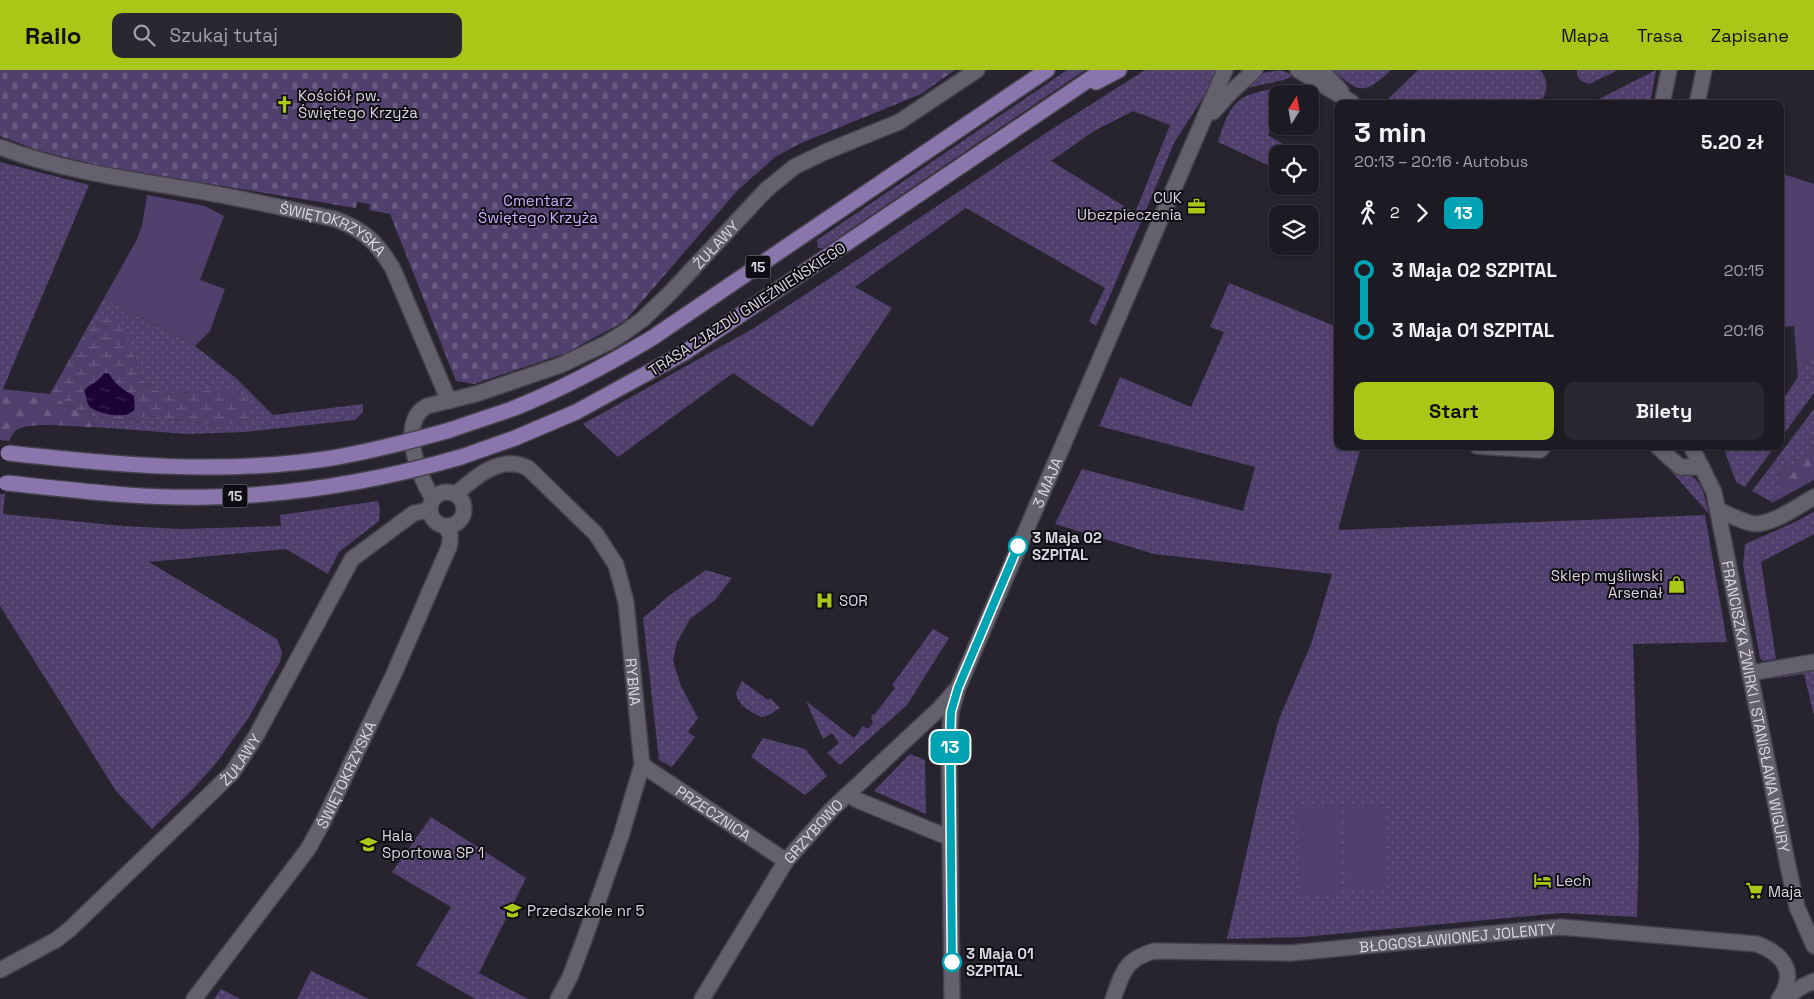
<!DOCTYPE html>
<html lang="pl">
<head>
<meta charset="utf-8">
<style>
  body { margin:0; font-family:"Space Grotesk",sans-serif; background:#2a2730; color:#f1f3f6; height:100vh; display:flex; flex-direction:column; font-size:19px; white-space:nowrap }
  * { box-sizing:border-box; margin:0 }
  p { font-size:16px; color:#a0a1a6 }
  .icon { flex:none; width:28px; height:28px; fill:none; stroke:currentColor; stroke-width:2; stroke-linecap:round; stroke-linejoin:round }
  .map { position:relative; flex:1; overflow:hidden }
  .details { position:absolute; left:1334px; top:30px; width:450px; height:350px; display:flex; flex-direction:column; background:#1d1a23; border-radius:10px; box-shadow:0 1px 4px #0004,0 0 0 1px #3b3841 }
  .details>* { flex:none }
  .badge { padding:0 10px; border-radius:8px; font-size:18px; line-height:32px }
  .needle { width:32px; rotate:11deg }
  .tools { position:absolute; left:1269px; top:15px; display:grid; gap:10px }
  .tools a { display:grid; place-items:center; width:50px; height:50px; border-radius:10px; background:#1d1a23; box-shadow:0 1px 4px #0004,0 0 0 1px #3b3841; font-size:25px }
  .map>.badge { position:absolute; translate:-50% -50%; box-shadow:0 0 0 2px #fff }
  .legs { display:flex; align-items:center; gap:8px; height:55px; padding:0 20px; font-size:16px }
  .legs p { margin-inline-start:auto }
  .summary { display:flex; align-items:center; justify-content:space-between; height:85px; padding:0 20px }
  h1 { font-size:28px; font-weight:600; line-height:38px }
  .primary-button { display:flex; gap:10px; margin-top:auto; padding:10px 20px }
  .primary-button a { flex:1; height:58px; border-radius:10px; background:#aac718; color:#111; font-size:20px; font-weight:600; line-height:58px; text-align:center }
  .primary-button a+a { background:#2a2730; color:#f1f3f6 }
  ul { padding:0 20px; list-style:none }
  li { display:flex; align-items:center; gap:18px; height:60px; font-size:19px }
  li i { display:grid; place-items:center; width:8px; height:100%; margin:0 6px; background:currentColor }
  li i::after { content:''; width:12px; height:12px; margin:-6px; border:4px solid; border-radius:50%; background:#1d1a23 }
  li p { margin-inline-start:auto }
  li:first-child i { background:linear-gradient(#0000 50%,currentColor 0) }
  li:last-child i { background:linear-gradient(currentColor 50%,#0000 0) }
  header { display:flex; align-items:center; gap:30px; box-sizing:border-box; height:70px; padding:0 25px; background:#aac718; color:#111 }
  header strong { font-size:24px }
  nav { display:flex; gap:28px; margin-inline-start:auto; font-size:18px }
  .search { width:350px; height:45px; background:#2a2730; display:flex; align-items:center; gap:12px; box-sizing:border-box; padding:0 18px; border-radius:10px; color:#a0a1a6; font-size:19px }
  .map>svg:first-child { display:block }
  .grass { fill:url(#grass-dots); fill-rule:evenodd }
  .forest { fill:url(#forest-firs) }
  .wetland { fill:url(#wetland-marsh) }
  .cemetery { fill:url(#cemetery-stones) }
  .garden { fill:#51406e }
  .water { fill:url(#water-ripples) }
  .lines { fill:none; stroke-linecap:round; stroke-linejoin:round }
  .street-casing { stroke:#45414b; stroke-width:18 }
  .secondary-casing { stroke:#45414b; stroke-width:18 }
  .primary-casing { stroke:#45414b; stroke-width:18 }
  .street { stroke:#65606e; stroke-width:15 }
  .secondary { stroke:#65606e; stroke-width:15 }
  .primary { stroke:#8a76ad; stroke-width:15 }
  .primary-bridge-casing { stroke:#45414b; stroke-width:18; stroke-linecap:butt }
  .primary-bridge { stroke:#8a76ad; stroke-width:15 }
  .line-1-casing { stroke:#fff; stroke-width:11 }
  .line-1 { stroke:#00a3b4; stroke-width:8 }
  .stop-1-dot { fill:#fff; stroke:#00a3b4; stroke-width:2.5 }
  .labels { text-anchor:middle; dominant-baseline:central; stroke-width:4; stroke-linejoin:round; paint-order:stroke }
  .shield { fill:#0f0d13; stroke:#9d9aa2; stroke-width:1 }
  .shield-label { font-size:14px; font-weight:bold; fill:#dad7df }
  .poi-label { font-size:15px; fill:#dad7df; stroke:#0f0d13; text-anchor:start }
  .park-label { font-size:15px; fill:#caaefe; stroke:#0f0d13 }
  .street-label { font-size:15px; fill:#dad7df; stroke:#0f0d13 }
  .stop-label { font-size:15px; font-weight:bold; fill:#dad7df; stroke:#0f0d13; text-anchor:start }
</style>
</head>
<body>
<header>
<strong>Railo</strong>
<div class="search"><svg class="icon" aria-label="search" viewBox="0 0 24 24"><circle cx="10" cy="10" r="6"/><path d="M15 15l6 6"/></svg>Szukaj tutaj</div>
<nav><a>Mapa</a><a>Trasa</a><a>Zapisane</a></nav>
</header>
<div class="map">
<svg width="1814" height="929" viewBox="0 0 1814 929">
  <defs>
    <pattern id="grass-dots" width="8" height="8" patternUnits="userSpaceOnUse" patternTransform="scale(1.25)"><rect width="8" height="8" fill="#51406e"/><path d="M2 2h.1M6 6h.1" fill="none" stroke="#695b82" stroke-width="1.8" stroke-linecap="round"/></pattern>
    <pattern id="forest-firs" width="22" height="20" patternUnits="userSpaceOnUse" patternTransform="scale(1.25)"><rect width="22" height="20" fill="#51406e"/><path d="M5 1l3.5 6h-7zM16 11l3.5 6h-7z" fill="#695b82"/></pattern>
    <pattern id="wetland-marsh" width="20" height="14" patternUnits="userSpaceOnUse" patternTransform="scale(1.25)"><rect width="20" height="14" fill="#51406e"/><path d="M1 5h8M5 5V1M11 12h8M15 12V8" fill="none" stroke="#695b82"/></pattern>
    <pattern id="cemetery-stones" width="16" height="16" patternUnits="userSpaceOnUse" patternTransform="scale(1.25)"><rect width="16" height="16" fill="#51406e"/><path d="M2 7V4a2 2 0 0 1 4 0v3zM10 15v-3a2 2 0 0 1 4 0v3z" fill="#695b82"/></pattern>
    <pattern id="water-ripples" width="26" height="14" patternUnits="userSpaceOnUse" patternTransform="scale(1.25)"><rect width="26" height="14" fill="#1c0436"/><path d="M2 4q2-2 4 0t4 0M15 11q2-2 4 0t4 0" fill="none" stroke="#3c2853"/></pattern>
  </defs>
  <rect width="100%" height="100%" fill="#27232f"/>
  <g class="grass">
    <path d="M1067,0H1085L823,178H818L817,170Z"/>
    <path d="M1145,0H1219L1213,12L1174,73L1112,221L1096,256L1089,251L1105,218L966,138L855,217L892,238L812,357L733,303L618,387L583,354L754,258L812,220L1046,63ZM1133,41L1170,55L1135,143L1051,91L1094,61Z"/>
    <path d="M1280,0L1294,5L1284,10L1247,18L1243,17L1262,3Z"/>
    <path d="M1332,0H1391C1363,26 1360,23 1332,0Z"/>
    <path d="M1418,0H1540C1549,9 1549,27 1537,34H1388L1389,28Z"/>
    <path d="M1577,0H1618L1589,14L1581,11L1577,5Z"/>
    <path d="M1656,0L1650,34H1591L1597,30Z"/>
    <path d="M1288,16L1286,24H1278L1277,45L1268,65L1283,74L1270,96L1218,72C1233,23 1241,25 1288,16Z"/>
    <path d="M0,92L89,115L3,319H0Z"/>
    <path d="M1229,213L1337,257L1338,376H1361L1338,460L1705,445L1727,572L1633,574L1639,768L1637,847L1561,843L1303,867L1227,869L1263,710L1279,649L1311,574L1332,504L1154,484L1055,454L1082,399L1243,441L1255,397L1099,356L1120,307L1191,337L1224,262L1210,257Z"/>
    <path d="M104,228L195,276L236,308L273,345L363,334V342L355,350L245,362L188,364L95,357L91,346L119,350L153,346L220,356L192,322L165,324L148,316L138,303L134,284L99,251L82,267Z"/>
    <path d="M1814,283V323L1780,369V334Z"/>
    <path d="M1814,339V381L1777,405L1785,419L1770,431L1752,421Z"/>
    <path d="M1723,376H1775L1745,417L1736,412Z"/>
    <path d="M1671,401C1701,402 1703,419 1709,444Z"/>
    <path d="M0,424H5L3,444L123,456L181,459L281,456L280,445L378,431L380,440L379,451L339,482L328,504L286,479L149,492L277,569L282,582L280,592L249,647L217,692L193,719L152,759L116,721L0,536Z"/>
    <path d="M1814,442V464L1761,492L1776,589L1763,591L1760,588L1743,495L1745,474L1793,453Z"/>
    <path d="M706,500L732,508L715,530L690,549L677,572L673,591L681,616L698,648L688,662L695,667L672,697L659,690L643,548L670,525Z"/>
    <path d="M933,559L949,568L907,635L840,695L827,683L839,673L832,663L823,669L806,631L854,668L863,656L866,658H869L873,653L871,647L873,644L874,645L895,618L892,615Z"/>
    <path d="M1814,597V646L1804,604L1778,608V603Z"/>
    <path d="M742,611L768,630L770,628L780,638L767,646L761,647C750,641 738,636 736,623Z"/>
    <path d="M763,668L805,679L827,706L805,725L751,687Z"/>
    <path d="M910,684L925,690L926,744L874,721Z"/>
    <path d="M431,747L526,808L479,903L528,929H475L416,895L451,837L392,802Z"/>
    <path d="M311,901L369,929H297Z"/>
    <path d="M221,919L240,929H214Z"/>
  </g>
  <g class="forest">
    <path d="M0,319L50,324L70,337L91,346L95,357C75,358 30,350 15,361C12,364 11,368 9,371L0,370Z"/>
    <path d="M1814,381V410L1772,433L1770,431L1785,419L1777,405Z"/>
  </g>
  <path class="wetland" d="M111,247L126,258L134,284L138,303L148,316L165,324L219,320L241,324L250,333L252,347L242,353L220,356L153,346L119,350L91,346L70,337L50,324L82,267L99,251Z"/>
  <path class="cemetery" d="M0,0H955L921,24L799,74L775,87L737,121L625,251L566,283L474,314L456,311L390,144L369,140L370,134L357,132L356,138L96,95L37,80L0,66Z"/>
  <g class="garden">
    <path d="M1780,103L1814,114V283L1798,308L1794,256L1780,257Z"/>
    <path d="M147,125L205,136L224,146L200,210L225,219L210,261L195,276L104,228L136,171L142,156Z"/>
    <path d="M1340,734L1342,823L1299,824L1297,735Z"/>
    <path d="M1345,734H1385L1387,821H1347Z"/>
  </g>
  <path class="water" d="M104,303H109C115,315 123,319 134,326L135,339C133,341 131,343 128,344C120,348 95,343 89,336C86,332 87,326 84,321C90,313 98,313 104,303Z"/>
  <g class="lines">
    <defs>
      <g id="street">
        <path d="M1213,42L1229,24L1255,0"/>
        <path id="s1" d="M0,77C62,101 128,109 193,120C241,128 288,139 335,149C364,160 377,172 393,199L449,331"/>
        <path d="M1477,376L1540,380L1544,376"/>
        <path d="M1657,376L1680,397H1702"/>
        <circle cx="447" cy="439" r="17"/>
        <path id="s2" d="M456,424C475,407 501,384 528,398L596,464L616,495L626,532L642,695L621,766L584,870L570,907L558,929"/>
        <path id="s3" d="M433,429C419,407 397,352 427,336L476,324L561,295L607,273L625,262L643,249L672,221L766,120L794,97L825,82L899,52L977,0"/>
        <path d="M1718,440C1728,444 1739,450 1750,453C1768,458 1798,436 1814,427"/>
        <path d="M1750,603L1814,592"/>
        <path id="s4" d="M642,695L786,791"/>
        <path d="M849,724L857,730L950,768"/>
        <path id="s5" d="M0,900L56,870L70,859L232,703L256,666L352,489L414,443L430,440"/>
        <path id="s6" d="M194,929L308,779L323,752L393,606L449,477C451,468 451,463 445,456"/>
        <path id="s7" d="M702,929L786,791L831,740L940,638L955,621"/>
        <path id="s8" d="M952,929L949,677L951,642L958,618L1225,0"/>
        <path id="s9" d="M1113,929C1123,902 1124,890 1154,881L1291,883L1561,857L1757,874C1783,884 1798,902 1779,929"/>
        <path d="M1783,929L1803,916L1814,911"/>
      </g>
      <g id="secondary">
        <path d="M1298,0L1351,32"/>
        <path d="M1321,0L1341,21"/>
        <path d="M1662,34L1669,0"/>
        <path d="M1697,34L1704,0"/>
        <path id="s10" d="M1691,376L1714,422L1788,796L1797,837L1814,876"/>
      </g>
      <g id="primary">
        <path d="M1096,12L1119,0"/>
        <path d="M450,360C470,353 491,346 512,339C560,320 607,295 652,268L1047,0"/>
        <path d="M461,387L515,368L576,342L684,283L1103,0"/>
      </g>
    </defs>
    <use href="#street" class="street-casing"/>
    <use href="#secondary" class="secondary-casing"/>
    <use href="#primary" class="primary-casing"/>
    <use href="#street" class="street"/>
    <use href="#secondary" class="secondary"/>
    <use href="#primary" class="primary"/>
    <defs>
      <g id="primary-bridge">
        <path d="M8,383C116,395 224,405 332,388C372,381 411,371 450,360"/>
        <path d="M6,413C74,420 142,429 210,427C296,425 378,411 461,387"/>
      </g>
    </defs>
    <use href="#primary-bridge" class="primary-bridge-casing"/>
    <use href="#primary-bridge" class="primary-bridge"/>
  </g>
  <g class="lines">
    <defs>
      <path id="line-1" d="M952,892L950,677L951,642L958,618L1018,476"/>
    </defs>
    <use href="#line-1" class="line-1-casing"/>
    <use href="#line-1" class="line-1"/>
  </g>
  <defs>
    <symbol id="church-bare" viewBox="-9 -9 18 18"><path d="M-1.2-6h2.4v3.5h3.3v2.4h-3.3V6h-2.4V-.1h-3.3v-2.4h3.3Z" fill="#aac718" stroke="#0f0d13" stroke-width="2.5" paint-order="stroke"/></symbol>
    <symbol id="office-bare" viewBox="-9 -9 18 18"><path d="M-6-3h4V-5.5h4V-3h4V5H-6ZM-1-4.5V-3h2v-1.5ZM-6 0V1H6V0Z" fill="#aac718" stroke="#0f0d13" stroke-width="2.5" paint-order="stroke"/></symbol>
    <symbol id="shop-bare" viewBox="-9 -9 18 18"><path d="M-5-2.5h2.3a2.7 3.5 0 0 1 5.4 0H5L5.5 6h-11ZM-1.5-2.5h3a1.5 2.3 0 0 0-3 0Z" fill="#aac718" stroke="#0f0d13" stroke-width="2.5" paint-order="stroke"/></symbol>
    <symbol id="hospital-bare" viewBox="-9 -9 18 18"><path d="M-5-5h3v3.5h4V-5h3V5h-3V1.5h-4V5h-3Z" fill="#aac718" stroke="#0f0d13" stroke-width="2.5" paint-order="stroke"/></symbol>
    <symbol id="school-bare" viewBox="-9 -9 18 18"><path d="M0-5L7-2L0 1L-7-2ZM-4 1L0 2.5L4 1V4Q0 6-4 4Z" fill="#aac718" stroke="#0f0d13" stroke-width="2.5" paint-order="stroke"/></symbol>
    <symbol id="hotel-bare" viewBox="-9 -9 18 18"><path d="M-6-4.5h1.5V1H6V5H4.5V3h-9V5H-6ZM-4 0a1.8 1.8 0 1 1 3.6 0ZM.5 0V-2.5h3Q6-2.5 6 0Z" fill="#aac718" stroke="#0f0d13" stroke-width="2.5" paint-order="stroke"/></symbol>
    <symbol id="supermarket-bare" viewBox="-9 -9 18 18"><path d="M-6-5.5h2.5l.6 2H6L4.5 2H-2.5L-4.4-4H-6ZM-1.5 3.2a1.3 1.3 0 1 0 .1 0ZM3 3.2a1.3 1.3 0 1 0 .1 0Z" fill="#aac718" stroke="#0f0d13" stroke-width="2.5" paint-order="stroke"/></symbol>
  </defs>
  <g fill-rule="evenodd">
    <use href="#church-bare" x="272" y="22" width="25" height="25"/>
    <use href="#office-bare" x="1184" y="124" width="25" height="25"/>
    <use href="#shop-bare" x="1664" y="502" width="25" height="25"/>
    <use href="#hospital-bare" x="812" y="518" width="25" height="25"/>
    <use href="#school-bare" x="356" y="762" width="25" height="25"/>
    <use href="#hotel-bare" x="1530" y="798" width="25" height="25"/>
    <use href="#supermarket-bare" x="1742" y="808" width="25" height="25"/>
    <use href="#school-bare" x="500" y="828" width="25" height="25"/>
  </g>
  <g class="stop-1-dot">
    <circle cx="1018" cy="476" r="9"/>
    <circle cx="952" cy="892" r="9"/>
  </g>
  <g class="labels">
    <g class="shield">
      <rect x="745.5" y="185.5" width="25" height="23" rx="4"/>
      <rect x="222.5" y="414.5" width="25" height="23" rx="4"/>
    </g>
    <g class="shield-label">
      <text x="758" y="197">15</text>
      <text x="235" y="426">15</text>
    </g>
    <g class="poi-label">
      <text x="298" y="25">Kościół pw.<tspan x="298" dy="17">Świętego Krzyża</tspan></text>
      <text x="1182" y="127" text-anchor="end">CUK<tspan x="1182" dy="17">Ubezpieczenia</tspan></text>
      <text x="1663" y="505" text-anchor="end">Sklep myśliwski<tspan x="1663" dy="17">Arsenał</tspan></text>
      <text x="839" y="530">SOR</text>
      <text x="382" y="765">Hala<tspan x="382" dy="17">Sportowa SP 1</tspan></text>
      <text x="1556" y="810">Lech</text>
      <text x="1768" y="821">Maja</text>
      <text x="527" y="840">Przedszkole nr 5</text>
    </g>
    <g class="park-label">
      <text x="538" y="130">Cmentarz<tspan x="538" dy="17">Świętego Krzyża</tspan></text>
    </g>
    <g class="street-label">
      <text stroke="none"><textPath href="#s1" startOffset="345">ŚWIĘTOKRZYSKA</textPath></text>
      <text stroke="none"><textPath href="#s3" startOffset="441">ŻUŁAWY</textPath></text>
      <text transform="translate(747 239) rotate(-33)">TRASA ZJAZDU GNIEŹNIEŃSKIEGO</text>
      <text stroke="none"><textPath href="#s8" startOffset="536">3 MAJA</textPath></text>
      <text stroke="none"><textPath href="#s2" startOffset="332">RYBNA</textPath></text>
      <text stroke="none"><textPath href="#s10" startOffset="270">FRANCISZKA ŻWIRKI I STANISŁAWA WIGURY</textPath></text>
      <text stroke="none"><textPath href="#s5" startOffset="322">ŻUŁAWY</textPath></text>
      <text stroke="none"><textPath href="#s6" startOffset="272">ŚWIĘTOKRZYSKA</textPath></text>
      <text stroke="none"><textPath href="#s4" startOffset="86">PRZECZNICA</textPath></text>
      <text stroke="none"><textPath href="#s7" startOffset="202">GRZYBOWO</textPath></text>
      <text stroke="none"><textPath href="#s9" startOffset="371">BŁOGOSŁAWIONEJ JOLENTY</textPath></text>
    </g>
    <g class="stop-label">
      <text x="1032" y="467">3 Maja 02<tspan x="1032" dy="17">SZPITAL</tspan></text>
      <text x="966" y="883">3 Maja 01<tspan x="966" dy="17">SZPITAL</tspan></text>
    </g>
  </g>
</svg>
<div class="tools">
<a><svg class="needle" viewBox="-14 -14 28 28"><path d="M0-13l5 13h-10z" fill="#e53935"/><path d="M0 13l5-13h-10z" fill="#a0a1a6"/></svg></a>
<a><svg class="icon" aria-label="locate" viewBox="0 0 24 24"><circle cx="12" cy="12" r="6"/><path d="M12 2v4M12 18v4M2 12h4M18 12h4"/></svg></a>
<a><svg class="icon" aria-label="layers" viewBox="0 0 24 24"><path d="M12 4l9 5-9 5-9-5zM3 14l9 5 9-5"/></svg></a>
</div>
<b class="badge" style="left:950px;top:677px;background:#00a3b4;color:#fff">13</b>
<section class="details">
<div class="summary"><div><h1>3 min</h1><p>20:13 – 20:16 · Autobus</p></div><b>5.20 zł</b></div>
<div class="legs"><svg class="icon" aria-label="walk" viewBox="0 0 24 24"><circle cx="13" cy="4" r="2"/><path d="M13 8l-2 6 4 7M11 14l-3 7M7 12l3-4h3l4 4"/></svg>2<svg class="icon" aria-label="forward" viewBox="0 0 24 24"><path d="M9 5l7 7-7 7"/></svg><b class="badge" style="background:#00a3b4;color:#fff">13</b></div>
<ul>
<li><i style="color:#00a3b4"></i><b>3 Maja 02 SZPITAL</b><p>20:15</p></li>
<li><i style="color:#00a3b4"></i><b>3 Maja 01 SZPITAL</b><p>20:16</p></li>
</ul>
<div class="primary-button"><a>Start</a><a>Bilety</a></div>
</section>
</div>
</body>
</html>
